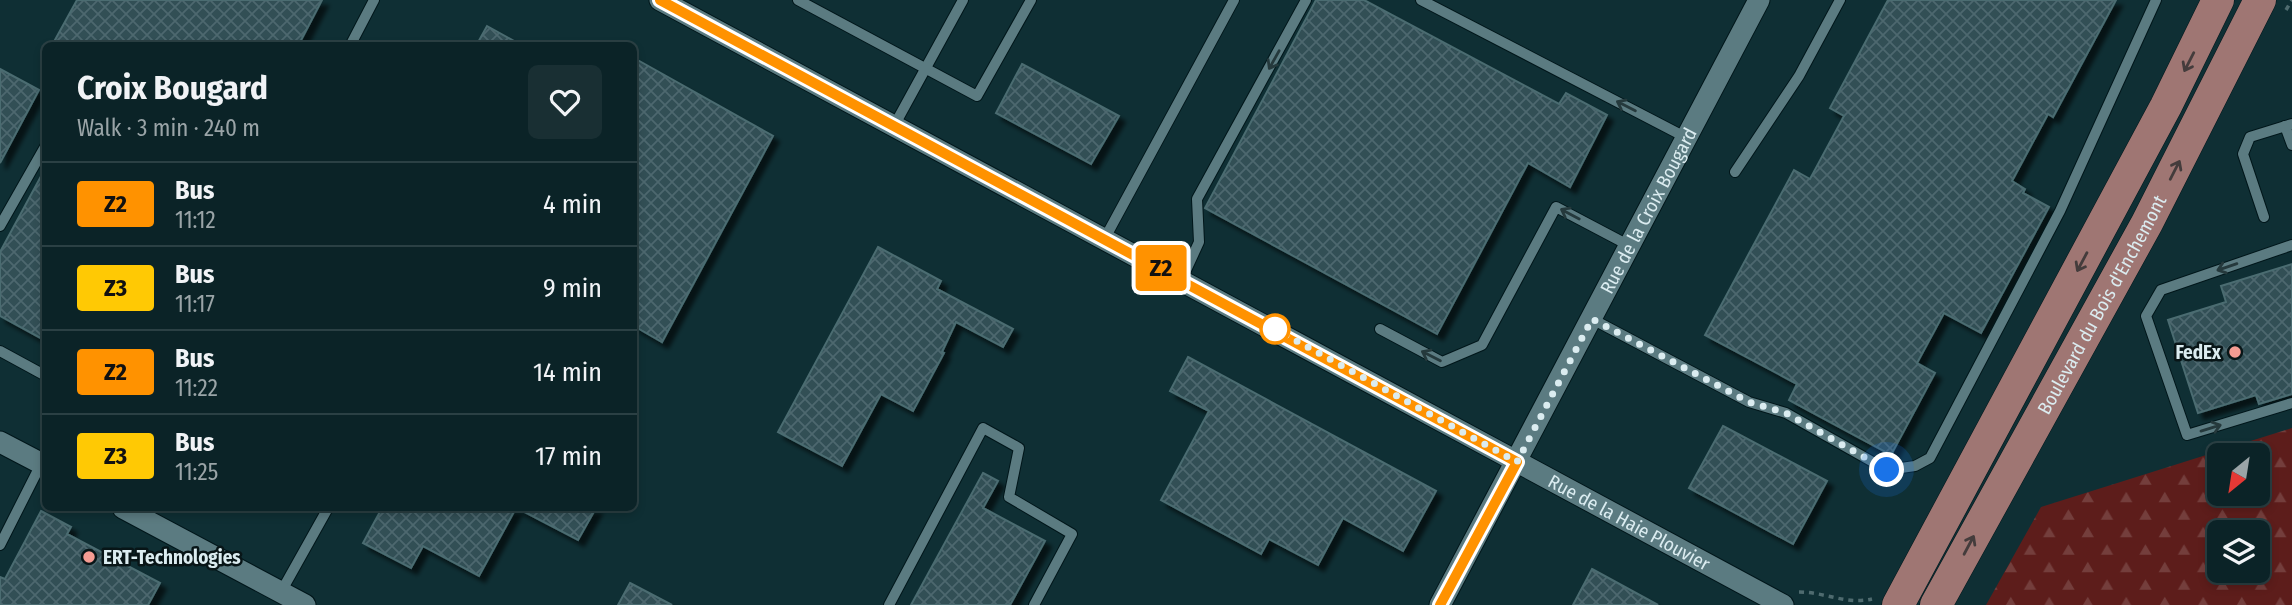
<!DOCTYPE html>
<html lang="en">
<head>
<meta charset="utf-8">
<style>
  body { margin:0; font-family:"Fira Sans Condensed",sans-serif; background:#192f33; color:#f1f3f6; height:100vh; display:flex; flex-direction:column; font-size:26px; white-space:nowrap }
  * { box-sizing:border-box; margin:0 }
  p { font-size:23px; color:#9aa4a7 }
  .icon { flex:none; width:38px; height:38px; fill:none; stroke:currentColor; stroke-width:2; stroke-linecap:round; stroke-linejoin:round }
  .map { position:relative; flex:1; overflow:hidden }
  .drawer { position:absolute; left:42px; top:42px; width:595px; height:469px; display:flex; flex-direction:column; background:#0b2327; border-radius:10px; box-shadow:0 4px 10px #0003,0 0 0 2px #2b4044 }
  .drawer>* { flex:none }
  .badge { padding:0 14px; border-radius:5px; font-size:24px; line-height:46px }
  .needle { width:46px; rotate:210deg }
  .buttons { position:absolute; left:2207px; top:443px; display:grid; gap:14px }
  .buttons a { display:grid; place-items:center; width:63px; height:63px; border-radius:10px; background:#0b2327; box-shadow:0 4px 10px #0003,0 0 0 2px #2b4044; font-size:35px }
  .you { position:absolute; width:35px; height:35px; margin:-18px; border:5px solid #fff; border-radius:50%; background:#1a73e8; box-shadow:0 0 0 10px #1a73e833 }
  .map>.badge { position:absolute; translate:-50% -50%; box-shadow:0 0 0 4px #fff }
  .round { display:grid; place-items:center; flex:none; width:74px; height:74px; border-radius:10px; background:#192f33 }
  .overview { display:flex; align-items:center; justify-content:space-between; height:119px; padding:0 35px }
  h1 { font-size:33px; font-weight:700; line-height:52px }
  ul { padding:0; list-style:none }
  li { display:flex; align-items:center; gap:21px; height:84px; padding:0 35px; border-top:2px solid #2b4044 }
  li div { flex:1 }
  li b { display:block; font-size:26px }
  li em { font-style:normal }
  li .badge { min-width:77px; font-weight:700; text-align:center }
  .map>svg:first-child { display:block }
  .forest { fill:url(#forest-firs); fill-rule:evenodd }
  .building { fill:url(#building-cross-hatch); stroke:#4b6c71; stroke-width:2; filter:url(#shadow) }
  .lines { fill:none; stroke-linecap:round; stroke-linejoin:round }
  .service-casing { stroke:#01161a; stroke-width:12 }
  .minor-casing { stroke:#01161a; stroke-width:23 }
  .primary-casing { stroke:#01161a; stroke-width:33 }
  .path { stroke:#4f6b6f; stroke-width:3.5; stroke-dasharray:5 5; stroke-linecap:butt }
  .service { stroke:#5b7b81; stroke-width:10 }
  .minor { stroke:#5b7b81; stroke-width:21 }
  .primary { stroke:#9f7673; stroke-width:32 }
  .oneway { stroke:#25393c }
  .oneway2 { stroke:#443c3c }
  .line-casing { stroke:#fff; stroke-width:16 }
  .line { stroke:#ff9200; stroke-width:10 }
  .walk { stroke:#dbecf0; stroke-width:7; stroke-dasharray:0 12.6 }
  .stop-dot { fill:#fff; stroke:#ff9200; stroke-width:3.5 }
  .poi-dot { fill:#f59c93; stroke:#081517; stroke-width:2.5 }
  .labels { text-anchor:middle; dominant-baseline:central; stroke-width:5; stroke-linejoin:round; paint-order:stroke }
  .street-label { font-size:19px; fill:#dbecf0; stroke:#081517 }
  .poi-label { font-size:19px; font-weight:bold; fill:#dbecf0; stroke:#081517; text-anchor:end }
</style>
</head>
<body>
<div class="map">
<svg width="2292" height="605" viewBox="0 0 2292 605">
  <defs>
    <pattern id="forest-firs" width="22" height="20" patternUnits="userSpaceOnUse" patternTransform="scale(1.75)"><rect width="22" height="20" fill="#5d1d1b"/><path d="M5 1l3.5 6h-7zM16 11l3.5 6h-7z" fill="#743e3c"/></pattern>
    <pattern id="building-cross-hatch" width="8" height="8" patternUnits="userSpaceOnUse" patternTransform="scale(1.75)"><rect width="8" height="8" fill="#304f55"/><path d="M0 0l8 8M0 8l8-8" fill="none" stroke="#4d686e"/></pattern>
    <filter id="shadow"><feDropShadow dx="6" dy="6" stdDeviation="2" flood-color="#0009"/></filter>
  </defs>
  <rect width="100%" height="100%" fill="#0f2f34"/>
  <path class="forest" d="M2292,428V605H1986L2041,507ZM2219,455H2258V494H2219ZM2219,532H2258V570H2219Z"/>
  <g class="building">
    <path d="M77,0H322L298,46H65L55,40Z"/>
    <path d="M1316,0H1364L1559,104L1566,93L1607,115L1570,187L1528,163L1437,334L1205,208Z"/>
    <path d="M1888,0H2116L2053,117L2048,114L2012,181L2025,189L2023,193L2049,207L1981,333L1944,313L1917,363L1935,373L1891,455L1789,400L1797,384L1705,335L1794,170L1810,179L1844,116L1830,108Z"/>
    <path d="M487,26L523,46H476Z"/>
    <path d="M634,58L773,136L662,342L634,326Z"/>
    <path d="M1022,64L1119,116L1091,164L996,113Z"/>
    <path d="M0,69L39,90L0,163Z"/>
    <path d="M46,167V341L0,316V252Z"/>
    <path d="M878,247L941,281L937,289L1013,329L1003,347L956,322L942,352L944,353L913,411L881,394L842,466L778,432Z"/>
    <path d="M2292,264V394L2259,404L2256,395L2198,413L2168,320L2226,302L2221,286Z"/>
    <path d="M1188,357L1436,491L1403,551L1343,518L1318,565L1269,539L1261,554L1161,500L1209,411L1170,391Z"/>
    <path d="M1723,426L1827,481L1793,544L1689,488Z"/>
    <path d="M983,473L998,481L983,508L1045,541L1010,605H911Z"/>
    <path d="M382,508H516L479,576L423,546L411,568L363,543Z"/>
    <path d="M517,508H596L578,540Z"/>
    <path d="M41,511L71,527L67,534L160,583L148,605H0V577L5,579Z"/>
    <path d="M1592,569L1658,605H1573Z"/>
    <path d="M630,583L672,605H618Z"/>
  </g>
  <g class="lines">
    <defs>
      <g id="service">
        <path d="M798,0L977,96L1031,0"/>
        <path d="M1421,0L1687,138"/>
        <path d="M350,46L374,0"/>
        <path d="M894,126L963,0"/>
        <path d="M2285,126L2292,145"/>
        <path d="M1735,172L1799,76L1840,0"/>
        <path d="M2264,217L2243,154L2250,137L2292,124"/>
        <path d="M0,226L46,145"/>
        <path d="M1105,238L1234,0"/>
        <path d="M2292,245L2161,290L2146,316L2187,435L2292,403"/>
        <path d="M1182,279L1199,242L1197,199L1306,0"/>
        <path d="M1592,319L1749,402L1786,413L1887,470L1915,466L1930,458L2060,211L2156,0"/>
        <path d="M1380,329L1442,362L1482,345L1556,207L1630,246"/>
        <path d="M0,351L46,376"/>
        <path d="M0,545L41,464"/>
        <path d="M281,592L328,508"/>
        <path d="M889,605L983,428L1019,448L1009,497L1072,534L1034,605"/>
      </g>
      <g id="minor">
        <path id="s1" d="M660,0L1783,605"/>
        <path d="M0,442L46,466"/>
        <path d="M123,508L305,605"/>
        <path id="s2" d="M1440,605L1759,0"/>
      </g>
      <g id="primary">
        <path d="M1898,605L2166,106L2218,0"/>
        <path id="s3" d="M1936,605L2147,223L2260,0"/>
      </g>
    </defs>
    <use href="#service" class="service-casing"/>
    <use href="#minor" class="minor-casing"/>
    <use href="#primary" class="primary-casing"/>
    <g class="path">
      <path d="M2286,10L2292,0"/>
      <path d="M1799,592C1825,592 1846,605 1872,599"/>
    </g>
    <use href="#service" class="service"/>
    <use href="#minor" class="minor"/>
    <use href="#primary" class="primary"/>
  </g>
  <defs><path id="oneway-shaft" d="M-6 0H5M1.5-3L5.5 0L1.5 3" fill="none" stroke-width="1.6" stroke-linecap="round" stroke-linejoin="round" transform="scale(1.75)"/></defs>
  <g class="oneway">
    <use href="#oneway-shaft" transform="translate(1274 60) rotate(119)"/>
    <use href="#oneway-shaft" transform="translate(1626 106) rotate(-153)"/>
    <use href="#oneway-shaft" transform="translate(1570 214) rotate(-152)"/>
    <use href="#oneway-shaft" transform="translate(2227 267) rotate(161)"/>
    <use href="#oneway-shaft" transform="translate(1431 356) rotate(-153)"/>
    <use href="#oneway-shaft" transform="translate(2211 428) rotate(-17)"/>
  </g>
  <g class="oneway2">
    <use href="#oneway-shaft" transform="translate(2189 62) rotate(117)"/>
    <use href="#oneway-shaft" transform="translate(2175 170) rotate(-63)"/>
    <use href="#oneway-shaft" transform="translate(2082 262) rotate(118)"/>
    <use href="#oneway-shaft" transform="translate(1969 545) rotate(-62)"/>
  </g>
  <g class="lines">
    <defs>
      <path id="line" d="M660,0L1517,462L1440,605"/>
    </defs>
    <use href="#line" class="line-casing"/>
    <use href="#line" class="line"/>
    <path class="walk" d="M1275,329L1517,462L1592,319L1749,402L1786,413L1887,470"/>
  </g>
  <circle class="stop-dot" cx="1275" cy="329" r="14"/>
  <g class="poi-dot">
    <circle cx="2235" cy="352" r="7"/>
    <circle cx="89" cy="557" r="7"/>
  </g>
  <g class="labels">
    <g class="street-label">
      <text stroke="none"><textPath href="#s2" startOffset="446">Rue de la Croix Bougard</textPath></text>
      <text stroke="none"><textPath href="#s3" startOffset="343">Boulevard du Bois d'Enchemont</textPath></text>
      <text stroke="none"><textPath href="#s1" startOffset="1101">Rue de la Haie Plouvier</textPath></text>
    </g>
    <g class="poi-label">
      <text x="2221" y="352">FedEx</text>
      <text x="103" y="557" text-anchor="start">ERT-Technologies</text>
    </g>
  </g>
</svg>
<div class="buttons">
<a><svg class="needle" viewBox="-14 -14 28 28"><path d="M0-13l5 13h-10z" fill="#e53935"/><path d="M0 13l5-13h-10z" fill="#9aa4a7"/></svg></a>
<a><svg class="icon" aria-label="layers" viewBox="0 0 24 24"><path d="M12 4l9 5-9 5-9-5zM3 14l9 5 9-5"/></svg></a>
</div>
<div class="you" style="left:1887px;top:470px"></div>
<b class="badge" style="left:1161px;top:268px;background:#ff9200;color:#111">Z2</b>
<section class="drawer">
<div class="overview"><div><h1>Croix Bougard</h1><p>Walk · 3 min · 240 m</p></div><a class="round"><svg class="icon" aria-label="heart" viewBox="0 0 24 24"><path d="M12 20l-8-8c-3-5 5-10 8-4 3-6 11-1 8 4z"/></svg></a></div>
<ul>
<li><span class="badge" style="background:#ff9200;color:#111">Z2</span><div><b>Bus</b><p>11:12</p></div><em>4 min</em></li>
<li><span class="badge" style="background:#ffc904;color:#111">Z3</span><div><b>Bus</b><p>11:17</p></div><em>9 min</em></li>
<li><span class="badge" style="background:#ff9200;color:#111">Z2</span><div><b>Bus</b><p>11:22</p></div><em>14 min</em></li>
<li><span class="badge" style="background:#ffc904;color:#111">Z3</span><div><b>Bus</b><p>11:25</p></div><em>17 min</em></li>
</ul>
</section>
</div>
</body>
</html>
